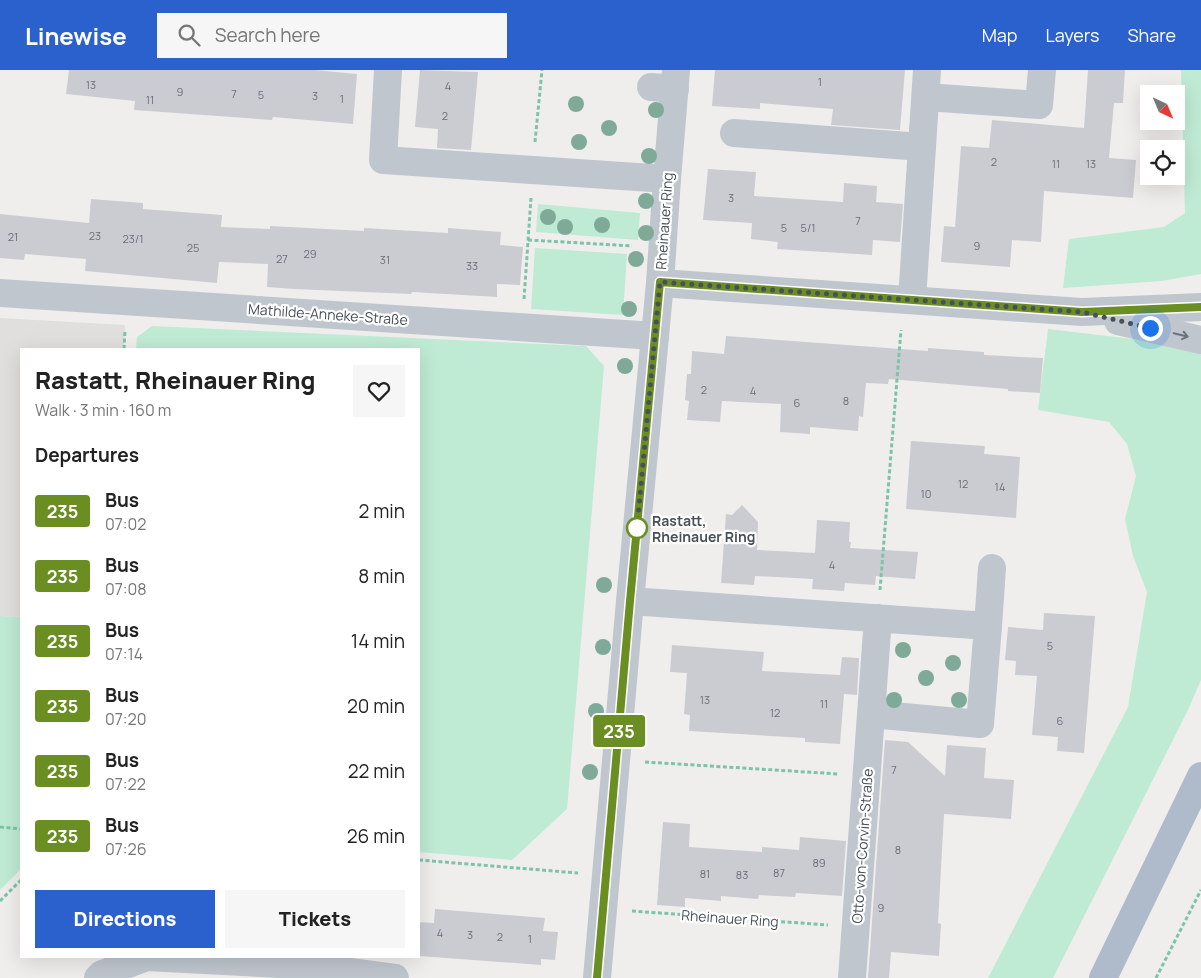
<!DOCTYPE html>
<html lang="en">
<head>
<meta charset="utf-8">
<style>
  body { margin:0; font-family:Manrope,sans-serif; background:#f6f6f6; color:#222; height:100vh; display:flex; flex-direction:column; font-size:19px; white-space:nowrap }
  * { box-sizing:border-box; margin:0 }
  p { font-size:16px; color:#767676 }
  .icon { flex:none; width:28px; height:28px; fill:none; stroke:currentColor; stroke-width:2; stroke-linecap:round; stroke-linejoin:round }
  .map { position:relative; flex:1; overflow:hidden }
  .details { position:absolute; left:20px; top:278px; width:400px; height:610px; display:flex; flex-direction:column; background:#fff; border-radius:0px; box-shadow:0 5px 20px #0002 }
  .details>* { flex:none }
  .badge { padding:0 10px; border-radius:4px; font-size:18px; line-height:32px }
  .needle { width:32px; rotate:136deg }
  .tools { position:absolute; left:1140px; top:15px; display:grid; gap:10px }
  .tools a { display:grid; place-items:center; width:45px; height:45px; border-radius:0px; background:#fff; box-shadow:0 5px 20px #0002; font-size:25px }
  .you { position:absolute; width:25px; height:25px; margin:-12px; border:4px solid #fff; border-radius:50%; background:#1a73e8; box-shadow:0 0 0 8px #1a73e833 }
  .map>.badge { position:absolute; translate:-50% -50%; box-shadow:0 0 0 2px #fff }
  h2 { padding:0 15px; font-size:19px; line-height:45px }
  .round { display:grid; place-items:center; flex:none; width:52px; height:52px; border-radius:0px; background:#f6f6f6 }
  .head { display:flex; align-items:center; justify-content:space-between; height:85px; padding:0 15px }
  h1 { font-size:24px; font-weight:800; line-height:38px }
  .button { display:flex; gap:10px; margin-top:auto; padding:10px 15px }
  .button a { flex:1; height:58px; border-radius:0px; background:#2b61cc; color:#fff; font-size:20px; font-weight:800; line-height:58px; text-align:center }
  .button a+a { background:#f6f6f6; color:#222 }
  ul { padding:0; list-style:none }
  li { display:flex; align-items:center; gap:15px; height:65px; padding:0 15px }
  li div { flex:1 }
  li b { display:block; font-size:19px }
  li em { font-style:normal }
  li .badge { min-width:55px; font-weight:700; text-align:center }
  header { display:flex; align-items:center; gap:30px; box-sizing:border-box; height:70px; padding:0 25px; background:#2b61cc; color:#fff }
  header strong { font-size:24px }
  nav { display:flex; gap:28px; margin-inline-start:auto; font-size:18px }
  .search { width:350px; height:45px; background:#f6f6f6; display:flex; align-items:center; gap:12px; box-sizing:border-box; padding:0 18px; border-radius:0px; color:#767676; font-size:19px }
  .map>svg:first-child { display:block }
  .education { fill:#e1dfde }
  .green { fill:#bfead4 }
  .building { fill:#cbccd2 }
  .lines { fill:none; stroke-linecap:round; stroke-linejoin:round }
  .path { stroke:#7bc4a7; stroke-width:3; stroke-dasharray:4 2.5; stroke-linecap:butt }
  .minor { stroke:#bfc6ce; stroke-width:28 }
  .major { stroke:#afbaca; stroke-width:28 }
  .tree { fill:#7eaa97 }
  .oneway { stroke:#6b737c }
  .line-casing { stroke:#fff; stroke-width:11 }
  .line { stroke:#6b8e23; stroke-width:8 }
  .walk { stroke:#474f59; stroke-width:5; stroke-dasharray:0 9 }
  .stop-dot { fill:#fff; stroke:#6b8e23; stroke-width:2.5 }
  .labels { text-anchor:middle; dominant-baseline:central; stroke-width:4.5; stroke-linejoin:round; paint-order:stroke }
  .number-label { font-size:11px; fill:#686e77 }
  .street-label { font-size:14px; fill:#474f59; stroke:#fff }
  .stop-label { font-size:14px; font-weight:bold; fill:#474f59; stroke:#fff; text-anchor:start }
</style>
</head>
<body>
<header>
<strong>Linewise</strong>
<div class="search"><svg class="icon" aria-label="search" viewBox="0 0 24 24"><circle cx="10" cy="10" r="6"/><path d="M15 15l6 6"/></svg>Search here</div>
<nav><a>Map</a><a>Layers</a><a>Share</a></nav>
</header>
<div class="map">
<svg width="1201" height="908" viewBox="0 0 1201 908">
  <rect width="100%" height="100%" fill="#f0eeed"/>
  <path class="education" d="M0,248L125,255L124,279H21V547L0,546Z"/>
  <g class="green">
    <path d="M1181,0H1201V204L1162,211L1063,218L1069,169L1164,157L1185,143Z"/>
    <path d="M538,134L640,143L638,170L536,162Z"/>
    <path d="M535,178L627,184L623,245L531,239Z"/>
    <path d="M152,256L586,276L604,296L567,739L512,790L419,782V279H136L137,267Z"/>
    <path d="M1048,259L1201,277V610L1188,640L1053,908H988L1128,637L1147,522L1133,486L1125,449L1136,406L1127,374L1109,352L1038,340Z"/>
    <path d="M0,546L21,547V799L0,820Z"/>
  </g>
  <g class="building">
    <path d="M69,0H315L357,4L353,54L273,47L272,50L134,40L135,31L66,24Z"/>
    <path d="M420,0L478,2L471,80L437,78L438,59L415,57Z"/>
    <path d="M715,0H905L900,60L831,55L833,39L760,33V39L712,36Z"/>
    <path d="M1088,0H1125L1123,33H1114L1109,88L1136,90L1133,128L1044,121L1041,172L1012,170L1010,197L941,192L944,156L955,157L961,76L989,78L992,50L1084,58Z"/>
    <path d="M708,99L756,102L754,126L843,132L844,113L877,116L876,132L903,134L900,172L873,170L872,185L777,179L778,172L751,169L752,153L703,150Z"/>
    <path d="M91,129L143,133V139L222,145L221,157L270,159V156L364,161V158L448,163V158L501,162L500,175L523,177L520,215L497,214V227L412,222L411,224L294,219L267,217L268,194L219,192L217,213L85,201L86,189L25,184L24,190L0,188V144L89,153Z"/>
    <path d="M726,266L928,281V278L984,282V285L1043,288L1040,323L1008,321V319L889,309L888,314L866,313L863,347L859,346L858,361L810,357V364L780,362L781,334L722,331L720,352L687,350L689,331L685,330L687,304H691L692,281L724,284Z"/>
    <path d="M911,371L985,376L984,384L1020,387L1016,448L906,439Z"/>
    <path d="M742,435L758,452L757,480L815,483L817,450L850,452L849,472H851L850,478L918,482L915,509L876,506L875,515L845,513L844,521L812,519L813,509L755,506L754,515L721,513L726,444L732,445Z"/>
    <path d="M1044,543L1095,546L1084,683L1057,681L1058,667L1032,665L1037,606L1015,605L1016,591L1005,590L1008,557L1043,560Z"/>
    <path d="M672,575L764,582L762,601L840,605L842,587L859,588L857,625L844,624L840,674L805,672V668L689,661L690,645L684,644L687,603L670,602Z"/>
    <path d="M885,670L908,672L945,706L947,675L986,678L984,708L1014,710L1011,749L944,744L938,853L941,854L939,886L891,882L889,908H868Z"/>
    <path d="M663,752L690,754L689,777L762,782V777L799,780L800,767L846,771L842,826L796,823L795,827L759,825L758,829L721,826V831L685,828V837L657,835Z"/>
    <path d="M435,839L545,848L543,861L558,862L555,890L541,889V895L419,886V852L434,853Z"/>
  </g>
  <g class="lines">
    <g class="path">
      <path d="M535,72L542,0"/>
      <path d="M528,170L632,176"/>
      <path d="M524,229L531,128"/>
      <path d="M124,279L125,261"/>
      <path d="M880,520L901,260"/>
      <path d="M645,692L839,704"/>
      <path d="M0,757L21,759"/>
      <path d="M419,790L578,803"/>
      <path d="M0,831L21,810"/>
      <path d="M632,841L828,855"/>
      <path d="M1156,908L1201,820"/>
    </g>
    <g class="minor">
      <path d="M388,0L383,90L667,109"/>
      <path d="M651,17L675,19"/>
      <path d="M926,27L1039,35L1042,0"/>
      <path d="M734,63L922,77"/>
      <path d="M660,213L1082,242L1201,237"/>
      <path d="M0,223L655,266"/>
      <path d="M912,230L927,0"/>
      <path d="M1118,251L1201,270"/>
      <path d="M630,531L988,556L980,654L871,644L878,548"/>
      <path d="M988,556L992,498"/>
      <path d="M98,908L102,904L147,887L298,895L395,908"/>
      <path d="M597,908L630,531L660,213L667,109L676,0"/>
      <path d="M852,908L871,644"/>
    </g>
    <path class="major" d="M1103,908L1201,706"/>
  </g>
  <g class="tree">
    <circle cx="576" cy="34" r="8"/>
    <circle cx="656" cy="40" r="8"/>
    <circle cx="609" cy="58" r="8"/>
    <circle cx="579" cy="72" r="8"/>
    <circle cx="649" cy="86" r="8"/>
    <circle cx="646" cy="131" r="8"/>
    <circle cx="548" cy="147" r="8"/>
    <circle cx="602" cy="155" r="8"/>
    <circle cx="565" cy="157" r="8"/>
    <circle cx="646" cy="163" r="8"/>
    <circle cx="636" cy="189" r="8"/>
    <circle cx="629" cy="239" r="8"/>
    <circle cx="625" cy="296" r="8"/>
    <circle cx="604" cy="515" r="8"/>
    <circle cx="603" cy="577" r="8"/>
    <circle cx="903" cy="580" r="8"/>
    <circle cx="953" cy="593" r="8"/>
    <circle cx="926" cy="608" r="8"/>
    <circle cx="894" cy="630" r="8"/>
    <circle cx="959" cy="630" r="8"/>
    <circle cx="596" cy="641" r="8"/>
    <circle cx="590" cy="702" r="8"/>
  </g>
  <defs><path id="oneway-shaft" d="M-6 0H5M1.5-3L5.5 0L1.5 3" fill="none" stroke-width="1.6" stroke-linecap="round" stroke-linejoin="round" transform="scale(1.25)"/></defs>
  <use class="oneway" href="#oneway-shaft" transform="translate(1181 265) rotate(13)"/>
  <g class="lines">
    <defs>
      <path id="line" d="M597,908L630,531L660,212L1082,242L1201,237"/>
    </defs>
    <use href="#line" class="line-casing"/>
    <use href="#line" class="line"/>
    <path class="walk" d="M637,458L660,212L1082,242L1150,258"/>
  </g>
  <circle class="stop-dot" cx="637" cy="458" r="10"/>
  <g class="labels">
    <g class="number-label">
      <text x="820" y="11">1</text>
      <text x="91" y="14">13</text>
      <text x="448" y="15">4</text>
      <text x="180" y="21">9</text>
      <text x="234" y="23">7</text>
      <text x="261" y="24">5</text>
      <text x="315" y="25">3</text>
      <text x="342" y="28">1</text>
      <text x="150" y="29">11</text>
      <text x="445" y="45">2</text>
      <text x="994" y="91">2</text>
      <text x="1056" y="93">11</text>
      <text x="1091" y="93">13</text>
      <text x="731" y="127">3</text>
      <text x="858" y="150">7</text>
      <text x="784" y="157">5</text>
      <text x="808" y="157">5/1</text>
      <text x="95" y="165">23</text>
      <text x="13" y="166">21</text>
      <text x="133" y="168">23/1</text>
      <text x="977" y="175">9</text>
      <text x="193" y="177">25</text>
      <text x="310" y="183">29</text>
      <text x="282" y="188">27</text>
      <text x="385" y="189">31</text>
      <text x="472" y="195">33</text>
      <text x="704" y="319">2</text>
      <text x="753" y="320">4</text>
      <text x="846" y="330">8</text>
      <text x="797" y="332">6</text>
      <text x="963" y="413">12</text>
      <text x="1000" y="416">14</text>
      <text x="926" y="423">10</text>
      <text x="832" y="494">4</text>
      <text x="1050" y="575">5</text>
      <text x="705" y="629">13</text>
      <text x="824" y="633">11</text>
      <text x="775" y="642">12</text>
      <text x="1060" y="650">6</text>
      <text x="894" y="699">7</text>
      <text x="898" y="779">8</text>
      <text x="819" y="792">89</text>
      <text x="779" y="802">87</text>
      <text x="705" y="803">81</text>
      <text x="742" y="804">83</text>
      <text x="881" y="837">9</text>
      <text x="440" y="862">4</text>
      <text x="470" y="864">3</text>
      <text x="500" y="866">2</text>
      <text x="530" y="868">1</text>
    </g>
    <g class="street-label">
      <text transform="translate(664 151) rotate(-86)">Rheinauer Ring</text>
      <text transform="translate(328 244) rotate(4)">Mathilde-Anneke-Straße</text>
      <text transform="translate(862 776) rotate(-86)">Otto-von-Corvin-Straße</text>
      <text transform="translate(730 848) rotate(4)">Rheinauer Ring</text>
    </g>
    <g class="stop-label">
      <text x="652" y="450">Rastatt,<tspan x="652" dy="16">Rheinauer Ring</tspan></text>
    </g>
  </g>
</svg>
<div class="tools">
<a><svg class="needle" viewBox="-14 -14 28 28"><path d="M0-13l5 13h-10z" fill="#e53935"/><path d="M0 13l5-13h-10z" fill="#767676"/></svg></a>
<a><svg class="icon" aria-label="locate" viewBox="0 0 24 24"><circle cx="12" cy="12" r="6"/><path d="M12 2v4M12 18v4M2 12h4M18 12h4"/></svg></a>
</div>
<div class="you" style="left:1150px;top:258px"></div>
<b class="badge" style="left:619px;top:661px;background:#6b8e23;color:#fff">235</b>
<section class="details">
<div class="head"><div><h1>Rastatt, Rheinauer Ring</h1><p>Walk · 3 min · 160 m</p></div><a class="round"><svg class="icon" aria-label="heart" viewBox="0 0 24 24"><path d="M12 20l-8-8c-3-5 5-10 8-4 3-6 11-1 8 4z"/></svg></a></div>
<h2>Departures</h2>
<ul>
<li><span class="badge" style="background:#6b8e23;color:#fff">235</span><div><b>Bus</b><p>07:02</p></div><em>2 min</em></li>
<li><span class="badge" style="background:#6b8e23;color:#fff">235</span><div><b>Bus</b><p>07:08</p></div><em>8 min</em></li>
<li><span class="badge" style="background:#6b8e23;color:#fff">235</span><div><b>Bus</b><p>07:14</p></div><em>14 min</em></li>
<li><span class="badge" style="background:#6b8e23;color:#fff">235</span><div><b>Bus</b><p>07:20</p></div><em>20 min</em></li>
<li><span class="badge" style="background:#6b8e23;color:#fff">235</span><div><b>Bus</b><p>07:22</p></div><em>22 min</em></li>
<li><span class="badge" style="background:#6b8e23;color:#fff">235</span><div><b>Bus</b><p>07:26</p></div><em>26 min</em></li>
</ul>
<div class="button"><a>Directions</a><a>Tickets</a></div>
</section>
</div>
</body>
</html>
